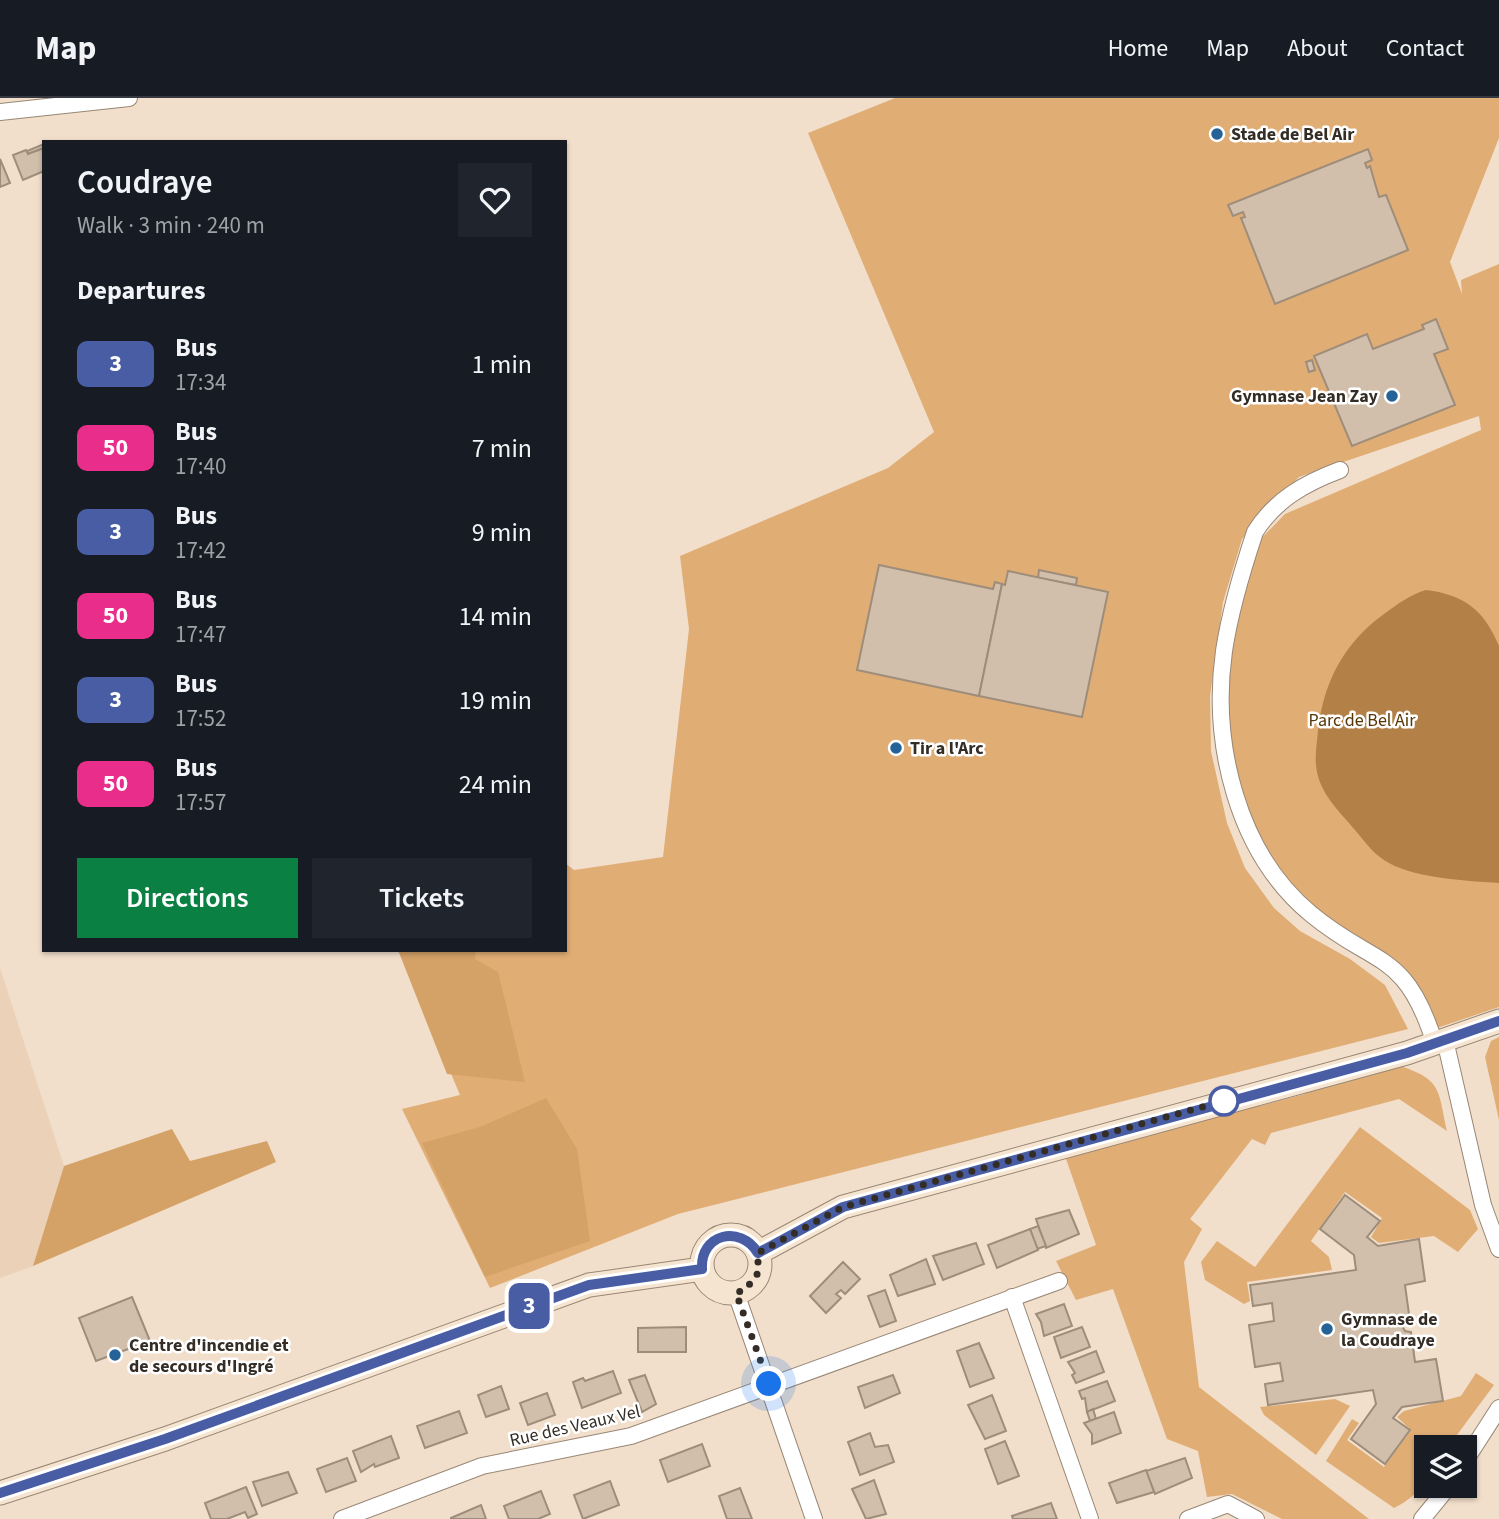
<!DOCTYPE html>
<html lang="en">
<head>
<meta charset="utf-8">
<style>
  body { margin:0; font-family:"Source Sans 3",sans-serif; background:#20242c; color:#f1f3f6; height:100vh; display:flex; flex-direction:column; font-size:26px; white-space:nowrap }
  * { box-sizing:border-box; margin:0 }
  p { font-size:23px; color:#9ea1a6 }
  .icon { flex:none; width:38px; height:38px; fill:none; stroke:currentColor; stroke-width:2; stroke-linecap:round; stroke-linejoin:round }
  .map { position:relative; flex:1; overflow:hidden }
  .details { position:absolute; left:42px; top:42px; width:525px; height:812px; display:flex; flex-direction:column; background:#171b24; border-radius:0px; box-shadow:0 2px 5px #0004 }
  .details>* { flex:none }
  .badge { padding:0 14px; border-radius:10px; font-size:24px; line-height:46px }
  .controls { position:absolute; left:1414px; top:1337px; display:grid; gap:14px }
  .controls a { display:grid; place-items:center; width:63px; height:63px; border-radius:0px; background:#171b24; box-shadow:0 2px 5px #0004; font-size:35px }
  .you { position:absolute; width:35px; height:35px; margin:-18px; border:5px solid #fff; border-radius:50%; background:#1a73e8; box-shadow:0 0 0 10px #1a73e833 }
  .map>.badge { position:absolute; translate:-50% -50%; box-shadow:0 0 0 4px #fff }
  h2 { padding:0 35px; font-size:26px; line-height:63px }
  .round { display:grid; place-items:center; flex:none; width:74px; height:74px; border-radius:0px; background:#20242c }
  .overview { display:flex; align-items:center; justify-content:space-between; height:119px; padding:0 35px }
  h1 { font-size:33px; font-weight:600; line-height:52px }
  .button { display:flex; gap:14px; margin-top:auto; padding:14px 35px }
  .button a { flex:1; height:80px; border-radius:0px; background:#0b8043; color:#fff; font-size:28px; font-weight:600; line-height:80px; text-align:center }
  .button a+a { background:#20242c; color:#f1f3f6 }
  ul { padding:0; list-style:none }
  li { display:flex; align-items:center; gap:21px; height:84px; padding:0 35px }
  li div { flex:1 }
  li b { display:block; font-size:26px }
  li em { font-style:normal }
  li .badge { min-width:77px; font-weight:700; text-align:center }
  header { display:flex; align-items:center; gap:42px; box-sizing:border-box; height:98px; padding:0 35px; background:#171b24; border-bottom:2px solid #363941 }
  header strong { font-size:33px }
  nav { display:flex; gap:38px; margin-inline-start:auto; font-size:24px }
  .map>svg:first-child { display:block }
  .built { fill:#ead1b8 }
  .green { fill:#e0ad75 }
  .forest { fill:#d4a167 }
  .water { fill:#b38148 }
  .building { fill:#d1bfac; stroke:#9e8d7a; stroke-width:2 }
  .lines { fill:none; stroke-linecap:round; stroke-linejoin:round }
  .street-casing { stroke:#988775; stroke-width:18 }
  .secondary-casing { stroke:#988775; stroke-width:25 }
  .street { stroke:#fff; stroke-width:16 }
  .secondary { stroke:#f5e4d0; stroke-width:23 }
  .line-casing { stroke:#fff; stroke-width:16 }
  .line { stroke:#495da4; stroke-width:10 }
  .walk { stroke:#342d25; stroke-width:7; stroke-dasharray:0 12.6 }
  .poi-dot { fill:#246298; stroke:#fff; stroke-width:2.5 }
  .stop-dot { fill:#fff; stroke:#495da4; stroke-width:3.5 }
  .labels { text-anchor:middle; dominant-baseline:central; stroke-width:5; stroke-linejoin:round; paint-order:stroke }
  .poi-label { font-size:18px; font-weight:bold; fill:#342d25; stroke:#fff; text-anchor:start }
  .park-label { font-size:18px; fill:#583606; stroke:#fff }
  .street-label { font-size:18px; fill:#342d25; stroke:#fff }
</style>
</head>
<body>
<header>
<strong>Map</strong>
<nav><a>Home</a><a>Map</a><a>About</a><a>Contact</a></nav>
</header>
<div class="map">
<svg width="1499" height="1421" viewBox="0 0 1499 1421">
  <rect width="100%" height="100%" fill="#f2dfcb"/>
  <path class="built" d="M0,870L64,1068L33,1168L0,1180Z"/>
  <g class="green">
    <path d="M895,0H1499V40L1450,164L1462,196L1461,182L1499,166V909L1431,932L1415,895L1332,830L1264,760L1223,633L1225,549L1249,453L1285,416L1481,332L1479,318L1299,379L1242,441L1223,504L1210,598L1211,653L1227,725L1245,770L1274,810L1300,833L1350,861L1385,887L1408,931L678,1116L490,1190L402,1011L460,997L399,852H565V765L574,772L663,759L689,531L680,458L888,370L934,334L808,35Z"/>
    <path d="M1499,939V1022L1485,959L1491,943Z"/>
    <path d="M1397,967C1442,981 1438,991 1447,1033L1399,1001L1271,1035L1265,1047L1252,1041L1190,1121L1202,1131L1184,1164L1199,1289L1369,1421H1282L1232,1396L1207,1399L1198,1353L1167,1341L1113,1191L1076,1202L1056,1163L1096,1147L1065,1058L1258,1003L1260,1008L1305,996L1304,990Z"/>
    <path d="M1360,1029L1470,1112L1478,1131L1458,1154L1434,1138L1379,1145L1371,1139L1382,1120L1345,1094L1311,1143L1329,1159L1332,1172L1247,1184L1250,1203L1244,1206L1205,1182L1201,1164L1217,1143L1255,1169Z"/>
    <path d="M1476,1275L1494,1287L1448,1349H1426C1426,1381 1424,1395 1394,1410L1326,1363L1352,1321L1359,1325L1347,1342L1384,1369L1411,1332L1397,1319L1404,1313L1461,1298Z"/>
    <path d="M1335,1301L1350,1308L1316,1357L1264,1317L1260,1309Z"/>
  </g>
  <g class="forest">
    <path d="M398,852H476L475,861L498,874L525,984L447,976Z"/>
    <path d="M546,1000L577,1051L590,1143L485,1179L422,1045L480,1029Z"/>
    <path d="M172,1031L190,1063L267,1043L276,1064L33,1168L64,1068Z"/>
  </g>
  <path class="water" d="M1426,492C1465,497 1484,512 1499,548V785C1469,783 1415,780 1389,765C1375,758 1365,744 1355,732C1340,714 1322,698 1317,674C1314,660 1317,646 1318,632C1324,583 1344,545 1384,516C1398,506 1409,497 1426,492Z"/>
  <g class="building">
    <path d="M44,46V50L28,56L27,53Z"/>
    <path d="M44,50V73L23,82L13,57L26,52L28,56Z"/>
    <path d="M1368,51L1372,62L1365,65L1367,70L1370,68L1379,99L1386,97L1408,152L1275,206L1241,120L1245,119L1243,114L1233,118L1228,107Z"/>
    <path d="M0,61L10,85L0,89Z"/>
    <path d="M1436,221L1448,251L1434,256L1455,307L1352,348L1314,258L1367,236L1373,251L1424,231L1422,227Z"/>
    <path d="M1312,262L1315,272L1309,274L1306,264Z"/>
    <path d="M879,467L993,491L995,484L1002,486L979,598L857,572Z"/>
    <path d="M1039,472L1077,480L1076,487L1038,480Z"/>
    <path d="M1008,473L1108,494L1082,619L979,598L1002,486L1005,487Z"/>
    <path d="M1345,1097L1380,1123L1367,1139L1378,1148L1419,1141L1425,1183L1405,1187L1409,1216L1401,1226L1405,1233L1411,1234L1415,1264L1436,1261L1443,1303L1402,1309L1393,1320L1410,1332L1385,1366L1351,1341L1376,1306L1373,1292L1268,1307L1265,1286L1283,1283L1280,1265L1255,1269L1249,1227L1274,1223L1272,1205L1253,1208L1250,1187L1356,1172L1354,1157L1320,1131Z"/>
    <path d="M1069,1112L1079,1136L1046,1150L1036,1121Z"/>
    <path d="M1038,1128L1046,1148L1037,1151L1030,1131Z"/>
    <path d="M1030,1131L1038,1152L997,1170L988,1147Z"/>
    <path d="M976,1145L984,1166L943,1182L933,1158Z"/>
    <path d="M926,1161L935,1186L898,1198L890,1177Z"/>
    <path d="M843,1164L860,1181L845,1196L841,1192L836,1196L841,1200L826,1215L810,1198Z"/>
    <path d="M885,1192L896,1223L880,1229L868,1198Z"/>
    <path d="M132,1199L150,1243L96,1263L79,1220Z"/>
    <path d="M1064,1206L1072,1228L1044,1238L1041,1224L1036,1216Z"/>
    <path d="M686,1229V1254H638V1230Z"/>
    <path d="M1082,1229L1090,1249L1061,1260L1054,1239Z"/>
    <path d="M979,1245L994,1280L970,1289L957,1253Z"/>
    <path d="M1096,1253L1104,1274L1076,1285L1072,1277L1075,1275L1068,1264Z"/>
    <path d="M613,1273L621,1295L582,1310L573,1284L583,1280L585,1283Z"/>
    <path d="M645,1277L656,1306L642,1314L629,1282Z"/>
    <path d="M893,1277L900,1295L865,1310L858,1289Z"/>
    <path d="M1107,1283L1115,1303L1087,1314L1085,1300L1082,1301L1079,1293Z"/>
    <path d="M501,1288L509,1311L486,1319L478,1297Z"/>
    <path d="M547,1295L555,1317L528,1327L520,1305Z"/>
    <path d="M992,1297L1006,1333L985,1341L968,1307Z"/>
    <path d="M1093,1311L1096,1321L1090,1323L1087,1314Z"/>
    <path d="M459,1313L467,1335L425,1350L417,1328Z"/>
    <path d="M1114,1314L1121,1335L1092,1346V1336L1084,1325Z"/>
    <path d="M870,1335L875,1349L888,1347L894,1364L860,1377L848,1344Z"/>
    <path d="M391,1338L399,1360L375,1369L374,1366L361,1374L353,1353Z"/>
    <path d="M1005,1343L1019,1378L998,1386L985,1351Z"/>
    <path d="M702,1346L710,1368L668,1384L660,1362Z"/>
    <path d="M347,1360L356,1383L326,1394L317,1371Z"/>
    <path d="M1185,1360L1192,1380L1155,1396L1146,1373Z"/>
    <path d="M1146,1372L1154,1394L1117,1405L1109,1385Z"/>
    <path d="M288,1374L297,1395L262,1408L253,1384Z"/>
    <path d="M874,1382L886,1416L866,1421L852,1391Z"/>
    <path d="M610,1383L619,1407L583,1421L574,1397Z"/>
    <path d="M246,1389L257,1416L248,1420L245,1414L227,1421H211L205,1405Z"/>
    <path d="M740,1390L752,1421H727L719,1398Z"/>
    <path d="M541,1393L550,1416L538,1421H509L504,1408Z"/>
    <path d="M1051,1405L1057,1421H1013L1012,1418Z"/>
    <path d="M481,1407L486,1421H451V1420Z"/>
  </g>
  <g class="lines">
    <defs>
      <g id="street">
        <path d="M0,14L129,0"/>
        <path d="M1340,372C1305,385 1275,402 1255,434C1242,473 1230,513 1224,553C1211,645 1237,755 1311,816C1376,870 1405,851 1435,946"/>
        <path d="M1445,942L1483,1107L1499,1151"/>
        <path d="M736,1195L814,1421"/>
        <path d="M1012,1199L1090,1421"/>
        <path d="M1465,1363L1499,1310"/>
        <path d="M342,1421L482,1368L631,1338L1059,1183"/>
        <path d="M1188,1421L1228,1406L1256,1421"/>
        <path d="M1422,1421L1449,1388"/>
      </g>
      <g id="secondary">
        <circle cx="731" cy="1166" r="29"/>
        <path d="M758,1155L843,1109L1407,955L1499,923"/>
        <path d="M0,1395L165,1341L589,1187L702,1171"/>
      </g>
    </defs>
    <use href="#street" class="street-casing"/>
    <use href="#secondary" class="secondary-casing"/>
    <use href="#street" class="street"/>
    <use href="#secondary" class="secondary"/>
  </g>
  <g class="lines">
    <defs>
      <path id="line" d="M0,1395L165,1341L589,1187L702,1171C700,1136 740,1126 758,1155L843,1109L1407,955L1499,923"/>
    </defs>
    <use href="#line" class="line-casing"/>
    <use href="#line" class="line"/>
    <path class="walk" d="M769,1286L736,1195L746,1191L758,1175V1155L843,1109L1224,1003"/>
  </g>
  <g class="poi-dot">
    <circle cx="1217" cy="36" r="7"/>
    <circle cx="1392" cy="298" r="7"/>
    <circle cx="896" cy="650" r="7"/>
    <circle cx="1327" cy="1231" r="7"/>
    <circle cx="115" cy="1257" r="7"/>
  </g>
  <circle class="stop-dot" cx="1224" cy="1003" r="14"/>
  <g class="labels">
    <g class="poi-label">
      <text x="1231" y="36">Stade de Bel Air</text>
      <text x="1378" y="298" text-anchor="end">Gymnase Jean Zay</text>
      <text x="910" y="650">Tir a l'Arc</text>
      <text x="1341" y="1221">Gymnase de<tspan x="1341" dy="21">la Coudraye</tspan></text>
      <text x="129" y="1247">Centre d'incendie et<tspan x="129" dy="21">de secours d'Ingré</tspan></text>
    </g>
    <g class="park-label">
      <text x="1362" y="622">Parc de Bel Air</text>
    </g>
    <g class="street-label">
      <text transform="translate(575 1328) rotate(-13)">Rue des Veaux Vel</text>
    </g>
  </g>
</svg>
<div class="controls">
<a><svg class="icon" aria-label="layers" viewBox="0 0 24 24"><path d="M12 4l9 5-9 5-9-5zM3 14l9 5 9-5"/></svg></a>
</div>
<div class="you" style="left:769px;top:1286px"></div>
<b class="badge" style="left:529px;top:1208px;background:#495da4;color:#fff">3</b>
<section class="details">
<div class="overview"><div><h1>Coudraye</h1><p>Walk · 3 min · 240 m</p></div><a class="round"><svg class="icon" aria-label="heart" viewBox="0 0 24 24"><path d="M12 20l-8-8c-3-5 5-10 8-4 3-6 11-1 8 4z"/></svg></a></div>
<h2>Departures</h2>
<ul>
<li><span class="badge" style="background:#495da4;color:#fff">3</span><div><b>Bus</b><p>17:34</p></div><em>1 min</em></li>
<li><span class="badge" style="background:#e92d8b;color:#fff">50</span><div><b>Bus</b><p>17:40</p></div><em>7 min</em></li>
<li><span class="badge" style="background:#495da4;color:#fff">3</span><div><b>Bus</b><p>17:42</p></div><em>9 min</em></li>
<li><span class="badge" style="background:#e92d8b;color:#fff">50</span><div><b>Bus</b><p>17:47</p></div><em>14 min</em></li>
<li><span class="badge" style="background:#495da4;color:#fff">3</span><div><b>Bus</b><p>17:52</p></div><em>19 min</em></li>
<li><span class="badge" style="background:#e92d8b;color:#fff">50</span><div><b>Bus</b><p>17:57</p></div><em>24 min</em></li>
</ul>
<div class="button"><a>Directions</a><a>Tickets</a></div>
</section>
</div>
</body>
</html>
